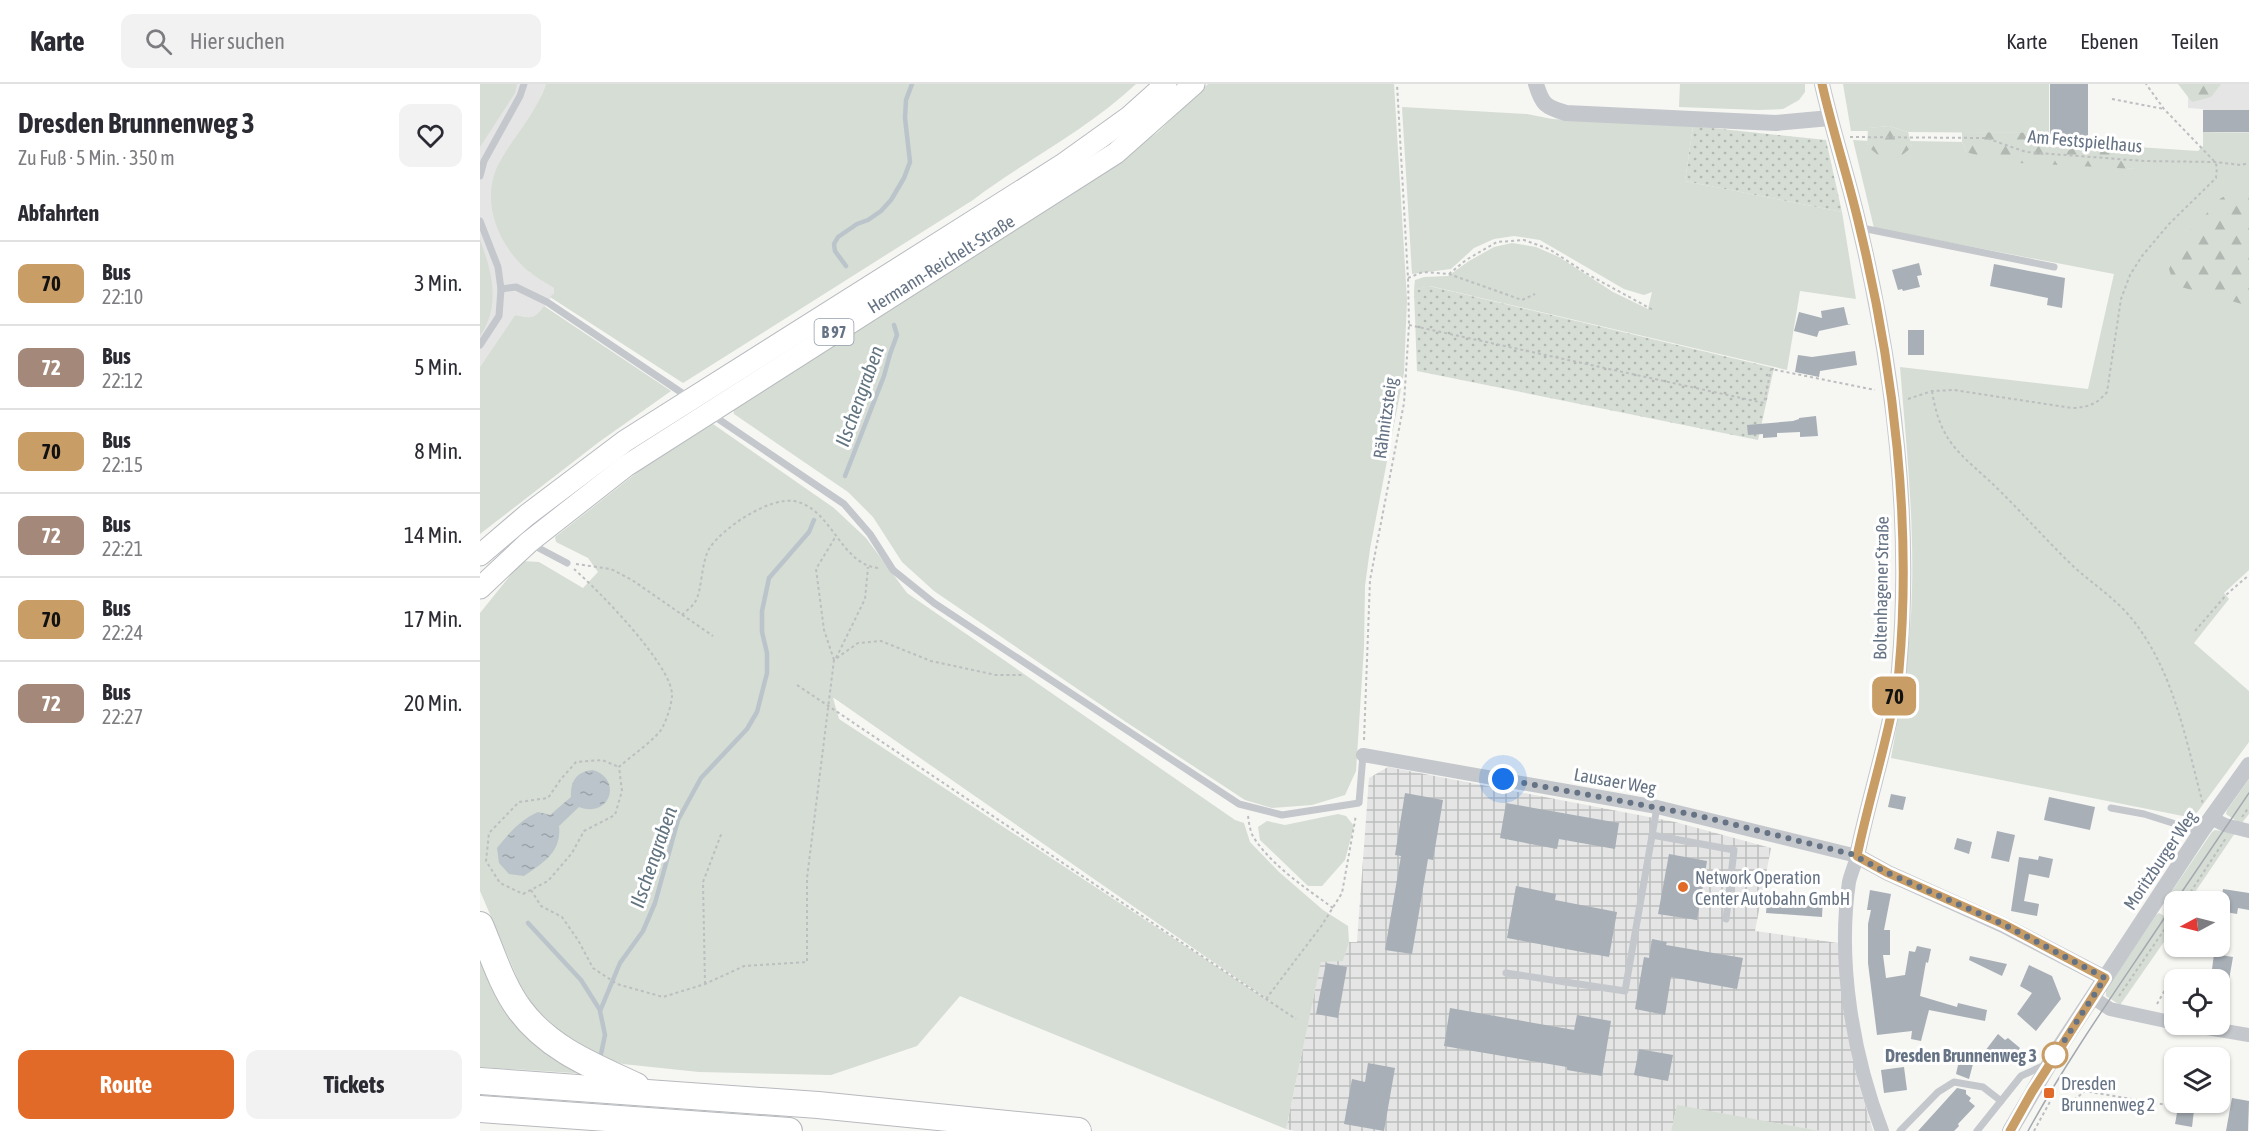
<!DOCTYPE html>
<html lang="de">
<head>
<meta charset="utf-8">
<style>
  body { margin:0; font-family:"Asap Condensed",sans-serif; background:#f2f2f3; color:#2b2b33; height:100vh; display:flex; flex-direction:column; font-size:22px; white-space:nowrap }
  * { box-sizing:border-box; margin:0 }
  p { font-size:20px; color:#7c7c81 }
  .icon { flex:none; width:33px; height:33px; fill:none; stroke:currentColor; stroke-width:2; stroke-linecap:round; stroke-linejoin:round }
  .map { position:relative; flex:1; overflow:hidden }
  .details { display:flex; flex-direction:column; background:#fff; width:480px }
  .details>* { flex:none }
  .badge { padding:0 12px; border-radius:9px; font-size:21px; line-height:39px }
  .needle { width:39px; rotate:263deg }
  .buttons { position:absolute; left:1684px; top:807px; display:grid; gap:12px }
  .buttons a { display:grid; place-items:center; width:66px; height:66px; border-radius:12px; background:#fff; box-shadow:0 2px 4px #0004; font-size:30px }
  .you { position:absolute; width:30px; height:30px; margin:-15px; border:4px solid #fff; border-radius:50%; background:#1a73e8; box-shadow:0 0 0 9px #1a73e833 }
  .map>.badge { position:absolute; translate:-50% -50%; box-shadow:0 0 0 3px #fff }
  h2 { padding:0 18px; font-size:22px; line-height:54px }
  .round { display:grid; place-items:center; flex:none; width:63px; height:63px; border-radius:12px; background:#f2f2f3 }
  .summary { display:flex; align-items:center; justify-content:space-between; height:102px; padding:0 18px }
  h1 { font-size:28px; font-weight:700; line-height:45px }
  .action { display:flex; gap:12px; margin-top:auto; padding:12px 18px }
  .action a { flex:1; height:69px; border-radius:12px; background:#e26a28; color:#fff; font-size:24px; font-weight:700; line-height:69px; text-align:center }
  .action a+a { background:#f2f2f3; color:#2b2b33 }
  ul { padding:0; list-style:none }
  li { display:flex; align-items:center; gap:18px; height:84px; padding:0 18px; border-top:2px solid #e1e1e2 }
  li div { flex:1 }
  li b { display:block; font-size:22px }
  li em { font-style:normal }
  li .badge { min-width:66px; font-weight:700; text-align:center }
  header { display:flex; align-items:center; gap:36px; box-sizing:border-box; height:84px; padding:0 30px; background:#fff; border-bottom:2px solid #e1e1e2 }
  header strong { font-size:28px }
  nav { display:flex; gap:33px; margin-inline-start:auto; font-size:21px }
  .search { width:420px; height:54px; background:#f2f2f3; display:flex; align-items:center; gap:15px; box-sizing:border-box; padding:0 21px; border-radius:12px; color:#7c7c81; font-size:22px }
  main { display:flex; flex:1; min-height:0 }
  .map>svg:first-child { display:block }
  .built { fill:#e4e5e4 }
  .industrial { fill:url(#industrial-grid) }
  .grass { fill:#d6ddd4; fill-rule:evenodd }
  .forest { fill:url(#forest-firs) }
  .garden { fill:url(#garden-dots) }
  .water { fill:url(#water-ripples) }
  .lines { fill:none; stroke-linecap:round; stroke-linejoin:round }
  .stream { stroke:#bbc4ca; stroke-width:4.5 }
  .building { fill:#a8afb6 }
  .primary-casing { stroke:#b7babf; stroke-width:23 }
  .motorway-casing { stroke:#b7b9bd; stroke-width:28 }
  .path { stroke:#bcbec0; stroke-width:2; stroke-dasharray:3 3; stroke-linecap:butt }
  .service { stroke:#c4c7cb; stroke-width:7 }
  .minor { stroke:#c4c7cb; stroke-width:14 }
  .tertiary { stroke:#c4c7cb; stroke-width:16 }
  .primary { stroke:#fff; stroke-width:21 }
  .motorway { stroke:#fff; stroke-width:26 }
  .tram { stroke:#a4a9b0; stroke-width:1.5 }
  .line-casing { stroke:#fff; stroke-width:14 }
  .line { stroke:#c99d66; stroke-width:9 }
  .walk { stroke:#657384; stroke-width:6; stroke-dasharray:0 10.8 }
  .poi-dot { fill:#e26a28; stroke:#fff; stroke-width:2 }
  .stop-dot { fill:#fff; stroke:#c99d66; stroke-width:3 }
  .labels { text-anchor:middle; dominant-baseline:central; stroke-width:6; stroke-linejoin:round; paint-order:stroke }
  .shield { fill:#fff; stroke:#939da9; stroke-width:1.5 }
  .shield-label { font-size:16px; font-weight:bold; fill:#657384 }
  .street-label { font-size:18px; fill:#657384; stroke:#fff }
  .poi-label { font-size:18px; fill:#657384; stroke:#fff; text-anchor:start }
  .stop-label { font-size:18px; font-weight:bold; fill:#657384; stroke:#fff; text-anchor:end }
  .water-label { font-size:20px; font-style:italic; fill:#617480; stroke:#fff }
</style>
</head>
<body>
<header>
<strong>Karte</strong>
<div class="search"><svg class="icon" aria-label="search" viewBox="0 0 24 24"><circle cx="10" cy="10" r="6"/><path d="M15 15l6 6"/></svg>Hier suchen</div>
<nav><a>Karte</a><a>Ebenen</a><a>Teilen</a></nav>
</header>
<main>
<section class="details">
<div class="summary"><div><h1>Dresden Brunnenweg 3</h1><p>Zu Fuß · 5 Min. · 350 m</p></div><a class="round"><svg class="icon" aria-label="heart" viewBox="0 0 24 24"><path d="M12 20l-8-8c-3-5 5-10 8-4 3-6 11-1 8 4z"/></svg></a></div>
<h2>Abfahrten</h2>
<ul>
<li><span class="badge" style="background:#c99d66;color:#111">70</span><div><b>Bus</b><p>22:10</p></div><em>3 Min.</em></li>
<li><span class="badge" style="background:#a4897a;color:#fff">72</span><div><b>Bus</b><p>22:12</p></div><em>5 Min.</em></li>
<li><span class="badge" style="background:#c99d66;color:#111">70</span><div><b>Bus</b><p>22:15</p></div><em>8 Min.</em></li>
<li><span class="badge" style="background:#a4897a;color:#fff">72</span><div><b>Bus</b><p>22:21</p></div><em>14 Min.</em></li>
<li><span class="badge" style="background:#c99d66;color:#111">70</span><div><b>Bus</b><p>22:24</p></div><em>17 Min.</em></li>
<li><span class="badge" style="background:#a4897a;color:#fff">72</span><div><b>Bus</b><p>22:27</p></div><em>20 Min.</em></li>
</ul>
<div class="action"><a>Route</a><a>Tickets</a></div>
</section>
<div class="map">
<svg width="1769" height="1047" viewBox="0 0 1769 1047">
  <defs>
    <pattern id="industrial-grid" width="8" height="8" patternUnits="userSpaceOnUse" patternTransform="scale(1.5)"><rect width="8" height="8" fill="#e4e5e4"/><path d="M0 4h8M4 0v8" fill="none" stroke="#bcbebe"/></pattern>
    <pattern id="forest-firs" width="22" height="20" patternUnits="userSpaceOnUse" patternTransform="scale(1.5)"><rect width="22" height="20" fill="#d6ddd4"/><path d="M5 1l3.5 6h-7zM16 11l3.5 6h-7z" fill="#b1b8b2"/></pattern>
    <pattern id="garden-dots" width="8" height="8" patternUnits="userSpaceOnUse" patternTransform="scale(1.5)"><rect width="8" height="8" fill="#d6ddd4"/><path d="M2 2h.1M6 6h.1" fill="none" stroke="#b1b8b2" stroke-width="1.8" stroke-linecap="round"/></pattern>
    <pattern id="water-ripples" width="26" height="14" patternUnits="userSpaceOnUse" patternTransform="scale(1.5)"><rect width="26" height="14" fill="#bbc4ca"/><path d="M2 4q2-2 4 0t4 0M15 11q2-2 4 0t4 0" fill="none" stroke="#9ca4aa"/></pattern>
  </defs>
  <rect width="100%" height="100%" fill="#f6f6f3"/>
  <g class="built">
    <path d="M0,0H66L55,27L19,79L49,188L74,204V209L58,232L52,234L35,231L0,283Z"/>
    <path d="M1708,0H1769V49L1723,48V25L1708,24Z"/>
  </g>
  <path class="industrial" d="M908,683L1195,738L1291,764L1275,847L1358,859L1364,925L1378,997L1393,1047H1340L1197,1022L1191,1047H815L806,1045L841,877H863L869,858H877L889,694Z"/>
  <g class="grass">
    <path d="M0,0H37L35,9L0,63Z"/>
    <path d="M66,0H656C607,46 546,76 493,116L203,299L70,213L74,209V204C65,198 55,193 47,186C17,159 0,116 19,79C34,52 56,30 66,0Z"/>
    <path d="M728,0H914L927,216L924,289L890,465L885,502L884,563L876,687L865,711L832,721L792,724L765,716L646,638L454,507L422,478L393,433L368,408L254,330L253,324L593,110L678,48Z"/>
    <path d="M1200,0H1325V8L1319,16L1303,25L1279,26L1199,23Z"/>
    <path d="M1363,0H1569V49L1428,48L1409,42L1389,44L1388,47H1371Z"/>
    <path d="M922,23L1047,30L1072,35L1213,42L1205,97L1362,128L1376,215L1320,207L1307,286L950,202L934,206L935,196L944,193L968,192L989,177L1014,163L1032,159L1056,163L1079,173L1133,208L1168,225L1172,208L1164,211L1144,205L1060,156L1034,152L1014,155L994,164L971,185L932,190Z"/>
    <path d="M1723,48L1769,49V486L1744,509L1749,515L1714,559L1769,607V658L1713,734L1411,674C1421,619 1431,563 1432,506C1434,432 1426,357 1420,283L1608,305L1634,190L1394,144L1373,56L1388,57L1387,62L1432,63L1430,57L1482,58L1486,68L1655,85L1657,63L1718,67L1723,62Z"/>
    <path d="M0,156C12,188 21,221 0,252Z"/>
    <path d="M64,222L191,307L119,358L0,450V283L35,231C50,234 55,236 64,222Z"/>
    <path d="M233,340L354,424L386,454L427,509L755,736L764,739L770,758L799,788L843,826L868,842L869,858L863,877L841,878L806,1045L480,912L437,962L351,991L219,988L143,980L112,970L80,947L53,922L39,898L0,807V529L42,477L59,478L103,504L118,488L108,474L76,458L75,453L159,387ZM353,614H354L798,923L359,635Z"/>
    <path d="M1769,695V730L1761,740L1746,730L1747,726Z"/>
    <path d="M858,730L866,732L874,742L865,776L842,802H828L780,756L778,743L787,737L805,741Z"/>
    <path d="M1735,746L1755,749L1709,817L1695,818V828L1687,823L1686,816L1732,748Z"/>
    <path d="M1679,829L1695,838V842L1640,921L1626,912V906L1676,831Z"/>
    <path d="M5,876L108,990L0,983V877Z"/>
    <path d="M1197,1021L1340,1047H1191Z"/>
  </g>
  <g class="forest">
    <path d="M1698,0H1741L1731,13L1712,18Z"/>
    <path d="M1409,42L1428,48L1432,63L1421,72L1403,75L1387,62L1388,44Z"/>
    <path d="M1482,48L1569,49L1570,63H1657L1656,85L1521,78L1486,68L1482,58Z"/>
    <path d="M1769,101V222L1694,201L1689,185L1700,158L1741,114Z"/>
  </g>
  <g class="garden">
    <path d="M1213,42L1346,56L1362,128L1205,97Z"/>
    <path d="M949,202L1294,284L1278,356L937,287L934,206Z"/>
  </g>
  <path class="water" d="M113,686C143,695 130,735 99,723L79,742C82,768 63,779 44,792L29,790L19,779L17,764C29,749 40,736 58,728L70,731L91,713C90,697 97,687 113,686Z"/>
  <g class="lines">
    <g class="stream">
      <path d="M366,182L355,167L354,160L358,153L377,140L388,136L401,127L411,116L424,94L430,78L425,34L426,16L432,0"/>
      <path d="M365,392L404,292L410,270L417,251L414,241"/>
      <path d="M48,839L101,896L120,926"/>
      <path d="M121,970L125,951L120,927L140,879L163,847L175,819L198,736L221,694L267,645L277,628L287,589V569L282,548V527L289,494L329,448L334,436"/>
    </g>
  </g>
  <g class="building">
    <rect x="1570" y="0" width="38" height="54"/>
    <rect x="1723" y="26" width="46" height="22"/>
    <path d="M1439,179L1442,191L1437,192L1440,203L1423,207L1422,205L1418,206L1412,186Z"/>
    <path d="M1514,180L1585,194L1582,224L1567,221L1568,214L1510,202Z"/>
    <path d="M1364,223L1368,240H1371L1339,247L1337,253L1314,247L1319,228L1342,234L1341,227Z"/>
    <rect x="1428" y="246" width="16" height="25"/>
    <path d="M1375,267L1377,281L1340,287L1339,293L1315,288L1318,271L1332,273Z"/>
    <path d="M1336,332L1338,352L1320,353V348L1297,349V353L1283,354V350L1268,351L1267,341L1313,337L1319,335V334Z"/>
    <path d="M925,709L963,716L953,776L948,775L932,870L905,866L921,772L915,771Z"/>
    <path d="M1411,710L1426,713L1423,726L1408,723Z"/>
    <path d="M1569,713L1615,723L1610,746L1564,736Z"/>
    <path d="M1026,719L1139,739L1135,765L1079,755L1077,765L1020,754Z"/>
    <path d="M1517,747L1535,751L1529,778L1511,774Z"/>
    <path d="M1477,754L1492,758L1489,770L1474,765Z"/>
    <path d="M1189,770L1227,777L1217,836L1178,830Z"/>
    <path d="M1559,772L1573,775L1569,794L1549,790L1544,817L1559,820L1557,832L1531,827L1539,773L1558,776Z"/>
    <path d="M1036,802L1076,810L1075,816L1137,828L1129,873L1027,854Z"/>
    <path d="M1743,805L1769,809V826L1758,824L1757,830L1740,827Z"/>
    <path d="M1390,806L1411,810L1404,846H1410V871H1403L1406,894L1425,891L1429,867L1435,868L1437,862L1451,865L1448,879L1446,878L1440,912L1477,923L1478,919L1507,926L1505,937L1449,926L1441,957L1431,955L1432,947L1397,951L1388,879V840L1391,826H1387Z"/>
    <path d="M1325,811L1343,812L1342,833L1286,829L1287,817L1302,818V813L1325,814Z"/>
    <path d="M1172,855L1187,858L1186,861L1263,874L1257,905L1191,893L1185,931L1155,925L1164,873L1169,874Z"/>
    <path d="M1734,870L1753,873L1749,896L1731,893Z"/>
    <path d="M1490,872L1527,880L1522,892L1489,876Z"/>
    <path d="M846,879L867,883L858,934L836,930Z"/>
    <path d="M1549,881L1572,892L1581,915L1556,947L1537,930L1552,909L1540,902Z"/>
    <path d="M970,924L1094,946L1097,931L1131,937L1122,992L1087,986V983L964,962Z"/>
    <path d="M1518,950L1525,956L1528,954L1540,964L1528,979L1521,974L1518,978L1505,967Z"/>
    <path d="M1159,965L1193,971L1188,997L1154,991Z"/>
    <path d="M1479,977L1493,980L1489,995L1476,990Z"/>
    <path d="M888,979L915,984L904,1047L864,1040L872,995L885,998Z"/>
    <path d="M1424,983L1427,1006L1404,1009L1401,986Z"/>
    <path d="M1477,1004L1486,1006V1010L1491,1014L1489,1017L1495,1022L1478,1040L1479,1042L1474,1047H1438Z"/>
    <path d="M1752,1014L1769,1017L1768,1047H1746Z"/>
    <path d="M1699,1018H1715L1712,1043L1695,1040Z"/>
  </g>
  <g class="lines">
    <defs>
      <g id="primary">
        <path d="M0,471L47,431L145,357L582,81L649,33L686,0"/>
        <path d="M0,504L49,458L146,382L636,69L714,0"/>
      </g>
      <g id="motorway">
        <path d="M0,841C12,869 22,902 40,926C69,965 113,982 156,1002"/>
        <path d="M0,997L338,1021L598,1047"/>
        <path d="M0,1025L309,1047"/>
      </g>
    </defs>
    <use href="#primary" class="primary-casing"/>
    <use href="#motorway" class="motorway-casing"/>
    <g class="path">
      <path d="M1632,15L1684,25"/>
      <path d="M1370,53L1506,54L1546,68L1664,77L1735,78L1761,81L1769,79"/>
      <path d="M969,190L986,176L1017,158L1044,156L1069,165L1109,191L1173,226"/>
      <path d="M928,194L943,188L969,190L1042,216L1055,210"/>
      <path d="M929,241L1284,319L1291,285L1395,306"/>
      <path d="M1452,307C1461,364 1484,371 1521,408C1546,433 1569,459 1594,483C1613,500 1636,515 1652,535C1694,587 1706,657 1723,720"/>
      <path d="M1428,315L1452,307L1474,306L1592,324C1608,323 1616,321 1627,308L1641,215L1650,191L1662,172L1689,140L1736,94L1737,83L1735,78L1684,25L1666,0"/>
      <path d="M96,480L131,485L152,496L233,552"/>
      <path d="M94,485C117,505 192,581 192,611C192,620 186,638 181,646C172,658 151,672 139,683L142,707L135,731L104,747L92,769L68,797L43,810L20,799L6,777L9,749L39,718L68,714L81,695L96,678L122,676L139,683"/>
      <path d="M202,531C206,527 212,523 215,518C222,508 221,479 229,465C242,444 289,413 314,417C352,424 360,480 398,484"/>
      <path d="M1715,547L1747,510L1769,491"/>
      <path d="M356,574L385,515L388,483"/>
      <path d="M354,576L344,546L336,485L356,452"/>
      <path d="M317,601L816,935"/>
      <path d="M884,656L890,496L924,319L929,241L928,194L917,0"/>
      <path d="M768,732C769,739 770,748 774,754C793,783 826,804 853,824"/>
      <path d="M1762,733L1769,723"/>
      <path d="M51,806L61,822L82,833L98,856L113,884L137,900L183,913L225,900L264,882L327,878V794L354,576L378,559L401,557L451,577L516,591H542"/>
      <path d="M1704,818L1746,754"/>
      <path d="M225,900L223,798L242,748"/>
      <path d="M1639,912L1695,830"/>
      <path d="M786,915L842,841L862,809L876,731"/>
      <path d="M1677,920L1690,897"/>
      <path d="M1594,1016L1605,1007L1698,1023"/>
      <path d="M1554,1047L1572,1014"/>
    </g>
    <g class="service">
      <path d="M0,92L4,77L40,12L44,0"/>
      <path d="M0,137L18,183L21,205L19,232L0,261"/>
      <path d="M1382,144L1574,183"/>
      <path d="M21,205L36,203L67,218L208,313"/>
      <path d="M231,330L364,420L390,450L413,486L454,519L759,720L802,731L879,719L883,671"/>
      <path d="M51,460L87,479"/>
      <path d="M1631,724L1664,730L1721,748"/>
      <path d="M1172,751L1254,766L1246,835"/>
      <path d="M1026,889L1145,907L1177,723"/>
      <path d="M1420,1047L1458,1008L1474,998L1503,1003L1521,1017"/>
      <path d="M1497,1047L1541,992L1565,981"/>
    </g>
    <g class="minor">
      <path d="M883,671L1177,723L1377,772C1375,781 1371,789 1369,798C1357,878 1373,972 1402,1047"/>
      <path d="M1731,734L1745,741L1769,747"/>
      <path d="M1612,913L1630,925L1695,939"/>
      <path d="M1704,940L1769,951"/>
    </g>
    <g class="tertiary">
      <path d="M1056,0C1062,20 1065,23 1086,29L1296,39L1350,34"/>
      <path d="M1342,0C1353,49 1369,96 1380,145C1414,288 1432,439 1419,586C1418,599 1414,613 1412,626C1402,675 1387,723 1377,772L1408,789L1523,841L1625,894"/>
      <path d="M1530,1047L1577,967L1721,748L1769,681"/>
    </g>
    <use href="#primary" class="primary"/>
    <use href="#motorway" class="motorway"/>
    <g class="tram">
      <path d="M1695,818L1769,709"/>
      <path d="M1548,1047C1592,967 1645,894 1695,818"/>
    </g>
  </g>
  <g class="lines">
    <defs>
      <path id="line" d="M1342,0C1353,49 1369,96 1380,145C1414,286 1432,441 1419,586C1418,601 1414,616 1411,631C1401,678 1387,724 1377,772L1408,789L1523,840L1625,894L1552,1008L1530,1047"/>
    </defs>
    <use href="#line" class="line-casing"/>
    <use href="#line" class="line"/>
    <path class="walk" d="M1023,695L1216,731L1371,770L1408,789L1523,840L1625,894L1575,971"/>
  </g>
  <g class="poi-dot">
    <circle cx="1203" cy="803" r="6"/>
    <rect x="1563" y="1003" width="12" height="12" rx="3"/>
  </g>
  <circle class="stop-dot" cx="1575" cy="971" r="12"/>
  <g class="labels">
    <rect class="shield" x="334.5" y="235" width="39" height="26" rx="4.5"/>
    <g class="shield-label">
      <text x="354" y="248">B 97</text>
    </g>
    <g class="street-label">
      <text transform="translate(1605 57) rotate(5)">Am Festspielhaus</text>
      <text transform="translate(461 180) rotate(-32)">Hermann-Reichelt-Straße</text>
      <text transform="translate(905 334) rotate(-82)">Rähnitzsteig</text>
      <text transform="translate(1401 504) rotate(-89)">Boltenhagener Straße</text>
      <text transform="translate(1135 697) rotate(10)">Lausaer Weg</text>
      <text transform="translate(1680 776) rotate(-56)">Moritzburger Weg</text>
    </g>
    <g class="poi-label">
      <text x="1215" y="793">Network Operation<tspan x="1215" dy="21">Center Autobahn GmbH</tspan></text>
      <text x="1581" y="999">Dresden<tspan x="1581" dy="21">Brunnenweg 2</tspan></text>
    </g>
    <g class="stop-label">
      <text x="1557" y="971">Dresden Brunnenweg 3</text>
    </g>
    <g class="water-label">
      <text transform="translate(379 312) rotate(-70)">Ilschengraben</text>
      <text transform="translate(173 773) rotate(-71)">Ilschengraben</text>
    </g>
  </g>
</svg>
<div class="buttons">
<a><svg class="needle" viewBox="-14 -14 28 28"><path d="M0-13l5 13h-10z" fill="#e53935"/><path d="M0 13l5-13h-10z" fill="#7c7c81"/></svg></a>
<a><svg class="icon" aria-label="locate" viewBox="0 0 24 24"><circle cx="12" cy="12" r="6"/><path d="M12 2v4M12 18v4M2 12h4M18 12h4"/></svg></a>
<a><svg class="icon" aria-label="layers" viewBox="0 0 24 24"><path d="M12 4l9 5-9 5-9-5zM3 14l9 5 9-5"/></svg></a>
</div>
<div class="you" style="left:1023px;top:695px"></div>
<b class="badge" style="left:1414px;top:612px;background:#c99d66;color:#111">70</b>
</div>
</main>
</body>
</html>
